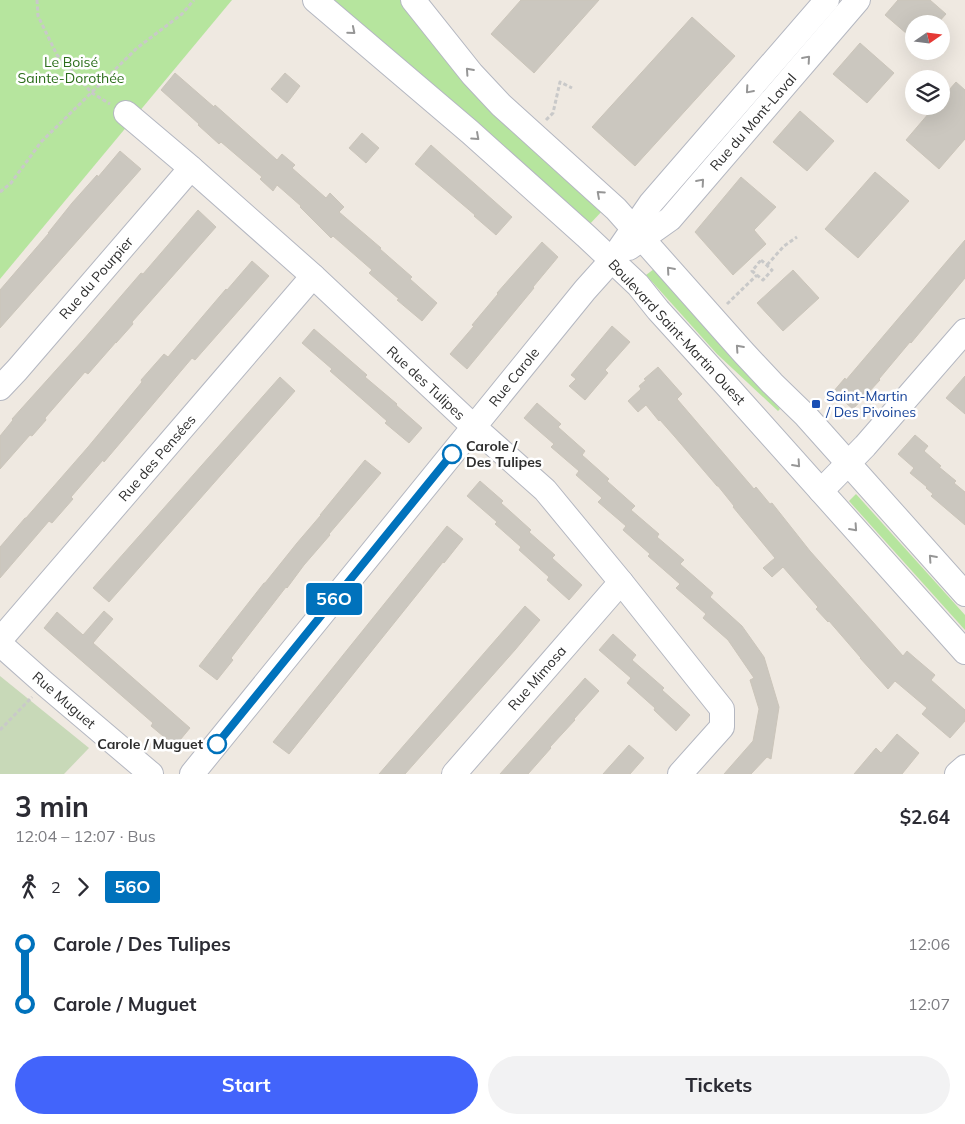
<!DOCTYPE html>
<html lang="en">
<head>
<meta charset="utf-8">
<style>
  body { margin:0; font-family:Mulish,sans-serif; background:#f2f2f3; color:#2b2b33; height:100vh; display:flex; flex-direction:column; font-size:19px; white-space:nowrap }
  * { box-sizing:border-box; margin:0 }
  p { font-size:16px; color:#7c7c81 }
  .icon { flex:none; width:28px; height:28px; fill:none; stroke:currentColor; stroke-width:2; stroke-linecap:round; stroke-linejoin:round }
  .map { position:relative; height:774px; overflow:hidden }
  .panel { display:flex; flex-direction:column; background:#fff; flex:1 }
  .panel>* { flex:none }
  .badge { padding:0 10px; border-radius:4px; font-size:18px; line-height:32px }
  .needle { width:32px; rotate:76deg }
  .buttons { position:absolute; left:905px; top:15px; display:grid; gap:10px }
  .buttons a { display:grid; place-items:center; width:45px; height:45px; border-radius:50%; background:#fff; box-shadow:0 5px 20px #0002; font-size:25px }
  .map>.badge { position:absolute; translate:-50% -50%; box-shadow:0 0 0 2px #fff }
  .legs { display:flex; align-items:center; gap:8px; height:55px; padding:0 15px; font-size:16px }
  .legs p { margin-inline-start:auto }
  .head { display:flex; align-items:center; justify-content:space-between; height:85px; padding:0 15px }
  h1 { font-size:28px; font-weight:700; line-height:38px }
  .cta { display:flex; gap:10px; margin-top:auto; padding:10px 15px }
  .cta a { flex:1; height:58px; border-radius:30px; background:#4264fb; color:#fff; font-size:20px; font-weight:700; line-height:58px; text-align:center }
  .cta a+a { background:#f2f2f3; color:#2b2b33 }
  ul { padding:0 15px; list-style:none }
  li { display:flex; align-items:center; gap:18px; height:60px; font-size:19px }
  li i { display:grid; place-items:center; width:8px; height:100%; margin:0 6px; background:currentColor }
  li i::after { content:''; width:12px; height:12px; margin:-6px; border:4px solid; border-radius:50%; background:#fff }
  li p { margin-inline-start:auto }
  li:first-child i { background:linear-gradient(#0000 50%,currentColor 0) }
  li:last-child i { background:linear-gradient(currentColor 50%,#0000 0) }
  .map>svg:first-child { display:block }
  .green { fill:#b6e59e }
  .cemetery { fill:#c8d9b8 }
  .building { fill:#cbc7bf; stroke:#cbc5ba }
  .lines { fill:none; stroke-linecap:round; stroke-linejoin:round }
  .minor-casing { stroke:#b4b7c1; stroke-width:26 }
  .path { stroke:#c9c9c9; stroke-width:3; stroke-dasharray:4 2.5; stroke-linecap:butt }
  .minor { stroke:#fff; stroke-width:24 }
  .oneway { stroke:#969696 }
  .line-1-casing { stroke:#fff; stroke-width:11 }
  .line-1 { stroke:#0072bc; stroke-width:8 }
  .transit-dot { fill:#1a4fb4; stroke:#fff; stroke-width:2 }
  .stop-1-dot { fill:#fff; stroke:#0072bc; stroke-width:2.5 }
  .labels { text-anchor:middle; dominant-baseline:central; stroke-width:5; stroke-linejoin:round; paint-order:stroke }
  .park-label { font-size:14px; fill:#2c6e1b; stroke:#fff }
  .street-label { font-size:14px; fill:#2e2e2e; stroke:#fff }
  .transit-label { font-size:14px; fill:#164399; stroke:#fff; text-anchor:start }
  .stop-label { font-size:14px; font-weight:bold; fill:#2e2e2e; stroke:#fff; text-anchor:start }
</style>
</head>
<body>
<div class="map">
<svg width="965" height="774" viewBox="0 0 965 774">
  <rect width="100%" height="100%" fill="#efe9e1"/>
  <g class="green">
    <path d="M0,0H232L0,279Z"/>
    <path d="M331,0H400L447,60L604,209L588,226Z"/>
    <path d="M654,269L780,409L778,411L717,354L646,275Z"/>
    <path d="M856,494L965,615V630L849,501Z"/>
  </g>
  <path class="cemetery" d="M0,676L89,748L64,774H0Z"/>
  <g class="building">
    <path d="M521,0H599L534,73L491,34Z"/>
    <path d="M898,0H930L946,14L937,24H914V40L885,15Z"/>
    <path d="M692,17L735,56L635,166L592,127Z"/>
    <path d="M860,43L894,73L867,103L833,74Z"/>
    <path d="M175,73L214,107L215,105L277,160L282,154L295,165L292,168L326,198L330,193L344,207L339,212L381,248L380,249L412,277L410,279L437,303L422,321L397,300L399,299L369,273L372,270L333,236L331,238L300,207L301,206L277,185L273,191L260,179L262,177L221,142L219,144L198,125L199,124L161,90Z"/>
    <path d="M285,73L300,86L287,103L271,89Z"/>
    <path d="M956,82L965,90V139L939,169L906,140L935,106H941V99Z"/>
    <path d="M800,111L834,141L807,171L773,142Z"/>
    <path d="M362,133L379,148L366,163L349,148Z"/>
    <path d="M431,145L512,217L496,235L474,216L475,215L415,164Z"/>
    <path d="M120,151L141,169L0,328V290L49,233H48L72,203L97,175L98,177Z"/>
    <path d="M875,172L909,201L858,258L825,229Z"/>
    <path d="M741,177L776,207L754,230L766,244L733,275L695,232Z"/>
    <path d="M198,210L216,227L132,322L133,324L116,343V342L88,374L85,372L45,418L46,420L32,436L30,435L0,469V436L13,420L12,419L84,339L141,273L143,274Z"/>
    <path d="M965,240V278L911,343L910,342L879,379L880,380L853,409L833,392L845,378L846,380Z"/>
    <path d="M542,242L558,257L533,287L534,288L467,369L450,354L474,326L472,325L498,294L497,293Z"/>
    <path d="M252,261L269,276L195,360L192,358L104,462L103,460L71,497L73,499L52,523L49,521L0,578V547L25,518H26L88,447L142,382L141,380L164,354L168,357L226,289L227,290Z"/>
    <path d="M793,270L819,298L783,331L757,303Z"/>
    <path d="M612,326L630,342L605,370L608,373L585,400L569,386L576,379L571,375Z"/>
    <path d="M314,329L367,375L365,377L397,404L396,405L422,428L409,443L385,423L387,421L330,371L332,369L302,343Z"/>
    <path d="M658,367L682,394L677,399L695,420L754,489L756,487L770,504L772,503L810,551L903,656L907,651L915,658L935,675L931,680L965,710V721L950,738L922,714L927,708L895,681L888,689L860,658H861L829,621L828,622L816,609L818,607L783,567L772,577L763,568L775,558L733,507L734,506L718,486H717L675,437L660,420L659,421L646,405L638,412L628,401L641,389L639,386L646,380L644,379Z"/>
    <path d="M965,376V414L946,398Z"/>
    <path d="M280,377L295,391L109,602L93,588Z"/>
    <path d="M537,403L561,424L558,427L585,451L582,455L609,479L607,481L635,506L631,510L659,534L657,537L684,560L680,564L713,593L710,597L742,626L764,657L779,707L771,759L767,757L751,774H724L753,741L759,709L750,680L754,678L728,640L703,618L706,614L676,588L680,584L648,556L650,554L623,530L626,526L598,502L602,498L576,475L579,471L551,447L554,444L524,418Z"/>
    <path d="M915,435L928,446L924,451L941,466L939,467L956,481L954,483L965,492V525L931,496L933,494L926,488L927,487L910,473L914,468L898,454Z"/>
    <path d="M365,460L381,473L329,534L330,535L304,565L287,588L286,587L231,658L233,660L217,680L199,666L264,583H265L297,543L321,515H320Z"/>
    <path d="M480,481L503,501L501,503L531,530L529,532L555,555L552,558L582,585L569,600L547,580L549,577L519,550L521,547L495,524L497,522L467,496Z"/>
    <path d="M447,526L463,539L444,563L443,562L289,754L273,742Z"/>
    <path d="M525,606L540,620L515,650L405,774H379Z"/>
    <path d="M104,611L113,619L93,643L190,728L175,746L151,726L153,723L44,628L57,612L83,635Z"/>
    <path d="M613,634L636,655L632,660L664,688L662,690L690,715L676,731L654,710L655,708L627,683L631,678L599,650Z"/>
    <path d="M585,678L599,691L574,719L575,720L550,747L551,748L528,774H500Z"/>
    <path d="M897,734L919,753L902,774H854L876,748L881,753Z"/>
    <path d="M629,745L644,758L630,774H603Z"/>
  </g>
  <g class="lines">
    <defs>
      <g id="minor">
        <path d="M315,0L470,132L586,236L638,285L658,310L728,387L965,652"/>
        <path d="M413,0L472,74L501,105L616,209L743,352L772,383L806,416L965,594"/>
        <path d="M126,113L191,168L313,276L474,427L545,490L621,582L722,709V727L680,774"/>
        <path d="M629,248L670,219L858,0"/>
        <path d="M0,388L17,370L191,168"/>
        <path d="M821,491L865,446L965,331"/>
        <path d="M0,640L313,276"/>
        <path d="M0,644L45,684L151,774"/>
        <path d="M192,774L585,290L611,261L651,203L827,0"/>
        <path d="M454,774L621,582"/>
        <path d="M957,774L965,767"/>
      </g>
    </defs>
    <use href="#minor" class="minor-casing"/>
    <g class="path">
      <path d="M37,0L38,16L57,55L92,93L110,104"/>
      <path d="M546,120L553,113L560,82L572,88"/>
      <path d="M0,192L11,183L41,142L137,48L182,14L194,0"/>
      <path d="M761,260L772,270L763,280L752,271Z"/>
      <path d="M767,265L784,246L797,237"/>
      <path d="M727,304L757,275"/>
      <path d="M0,730L32,697"/>
    </g>
    <use href="#minor" class="minor"/>
  </g>
  <defs><path id="oneway-chevron" d="M-2-3.5L2.5 0L-2 3.5" fill="none" stroke-width="1.6" stroke-linecap="round" stroke-linejoin="round" transform="scale(1.25)"/></defs>
  <g class="oneway">
    <use href="#oneway-chevron" transform="translate(352 31) rotate(40)"/>
    <use href="#oneway-chevron" transform="translate(807 59) rotate(-49)"/>
    <use href="#oneway-chevron" transform="translate(469 71) rotate(-132)"/>
    <use href="#oneway-chevron" transform="translate(749 90) rotate(131)"/>
    <use href="#oneway-chevron" transform="translate(476 137) rotate(42)"/>
    <use href="#oneway-chevron" transform="translate(701 182) rotate(-49)"/>
    <use href="#oneway-chevron" transform="translate(600 194) rotate(-138)"/>
    <use href="#oneway-chevron" transform="translate(670 270) rotate(-131)"/>
    <use href="#oneway-chevron" transform="translate(739 348) rotate(-132)"/>
    <use href="#oneway-chevron" transform="translate(797 464) rotate(48)"/>
    <use href="#oneway-chevron" transform="translate(854 528) rotate(48)"/>
    <use href="#oneway-chevron" transform="translate(932 558) rotate(-132)"/>
  </g>
  <g class="lines">
    <defs>
      <path id="line-1" d="M217,744L452,454"/>
    </defs>
    <use href="#line-1" class="line-1-casing"/>
    <use href="#line-1" class="line-1"/>
  </g>
  <rect class="transit-dot" x="811" y="399" width="10" height="10" rx="2.5"/>
  <g class="stop-1-dot">
    <circle cx="452" cy="454" r="9"/>
    <circle cx="217" cy="744" r="9"/>
  </g>
  <g class="labels">
    <g class="park-label">
      <text x="71" y="62">Le Boisé<tspan x="71" dy="16">Sainte-Dorothée</tspan></text>
    </g>
    <g class="street-label">
      <text transform="translate(753 122) rotate(-49)">Rue du Mont-Laval</text>
      <text transform="translate(96 278) rotate(-49)">Rue du Pourpier</text>
      <text transform="translate(677 332) rotate(47)">Boulevard Saint-Martin Ouest</text>
      <text transform="translate(514 377) rotate(-51)">Rue Carole</text>
      <text transform="translate(426 383) rotate(43)">Rue des Tulipes</text>
      <text transform="translate(157 458) rotate(-49)">Rue des Pensées</text>
      <text transform="translate(537 678) rotate(-49)">Rue Mimosa</text>
      <text transform="translate(64 700) rotate(41)">Rue Muguet</text>
    </g>
    <g class="transit-label">
      <text x="826" y="396">Saint-Martin<tspan x="826" dy="16">/ Des Pivoines</tspan></text>
    </g>
    <g class="stop-label">
      <text x="466" y="446">Carole /<tspan x="466" dy="16">Des Tulipes</tspan></text>
      <text x="203" y="744" text-anchor="end">Carole / Muguet</text>
    </g>
  </g>
</svg>
<div class="buttons">
<a><svg class="needle" viewBox="-14 -14 28 28"><path d="M0-13l5 13h-10z" fill="#e53935"/><path d="M0 13l5-13h-10z" fill="#7c7c81"/></svg></a>
<a><svg class="icon" aria-label="layers" viewBox="0 0 24 24"><path d="M12 4l9 5-9 5-9-5zM3 14l9 5 9-5"/></svg></a>
</div>
<b class="badge" style="left:334px;top:599px;background:#0072bc;color:#fff">56O</b>
</div>
<section class="panel">
<div class="head"><div><h1>3 min</h1><p>12:04 – 12:07 · Bus</p></div><b>$2.64</b></div>
<div class="legs"><svg class="icon" aria-label="walk" viewBox="0 0 24 24"><circle cx="13" cy="4" r="2"/><path d="M13 8l-2 6 4 7M11 14l-3 7M7 12l3-4h3l4 4"/></svg>2<svg class="icon" aria-label="forward" viewBox="0 0 24 24"><path d="M9 5l7 7-7 7"/></svg><b class="badge" style="background:#0072bc;color:#fff">56O</b></div>
<ul>
<li><i style="color:#0072bc"></i><b>Carole / Des Tulipes</b><p>12:06</p></li>
<li><i style="color:#0072bc"></i><b>Carole / Muguet</b><p>12:07</p></li>
</ul>
<div class="cta"><a>Start</a><a>Tickets</a></div>
</section>
</body>
</html>
